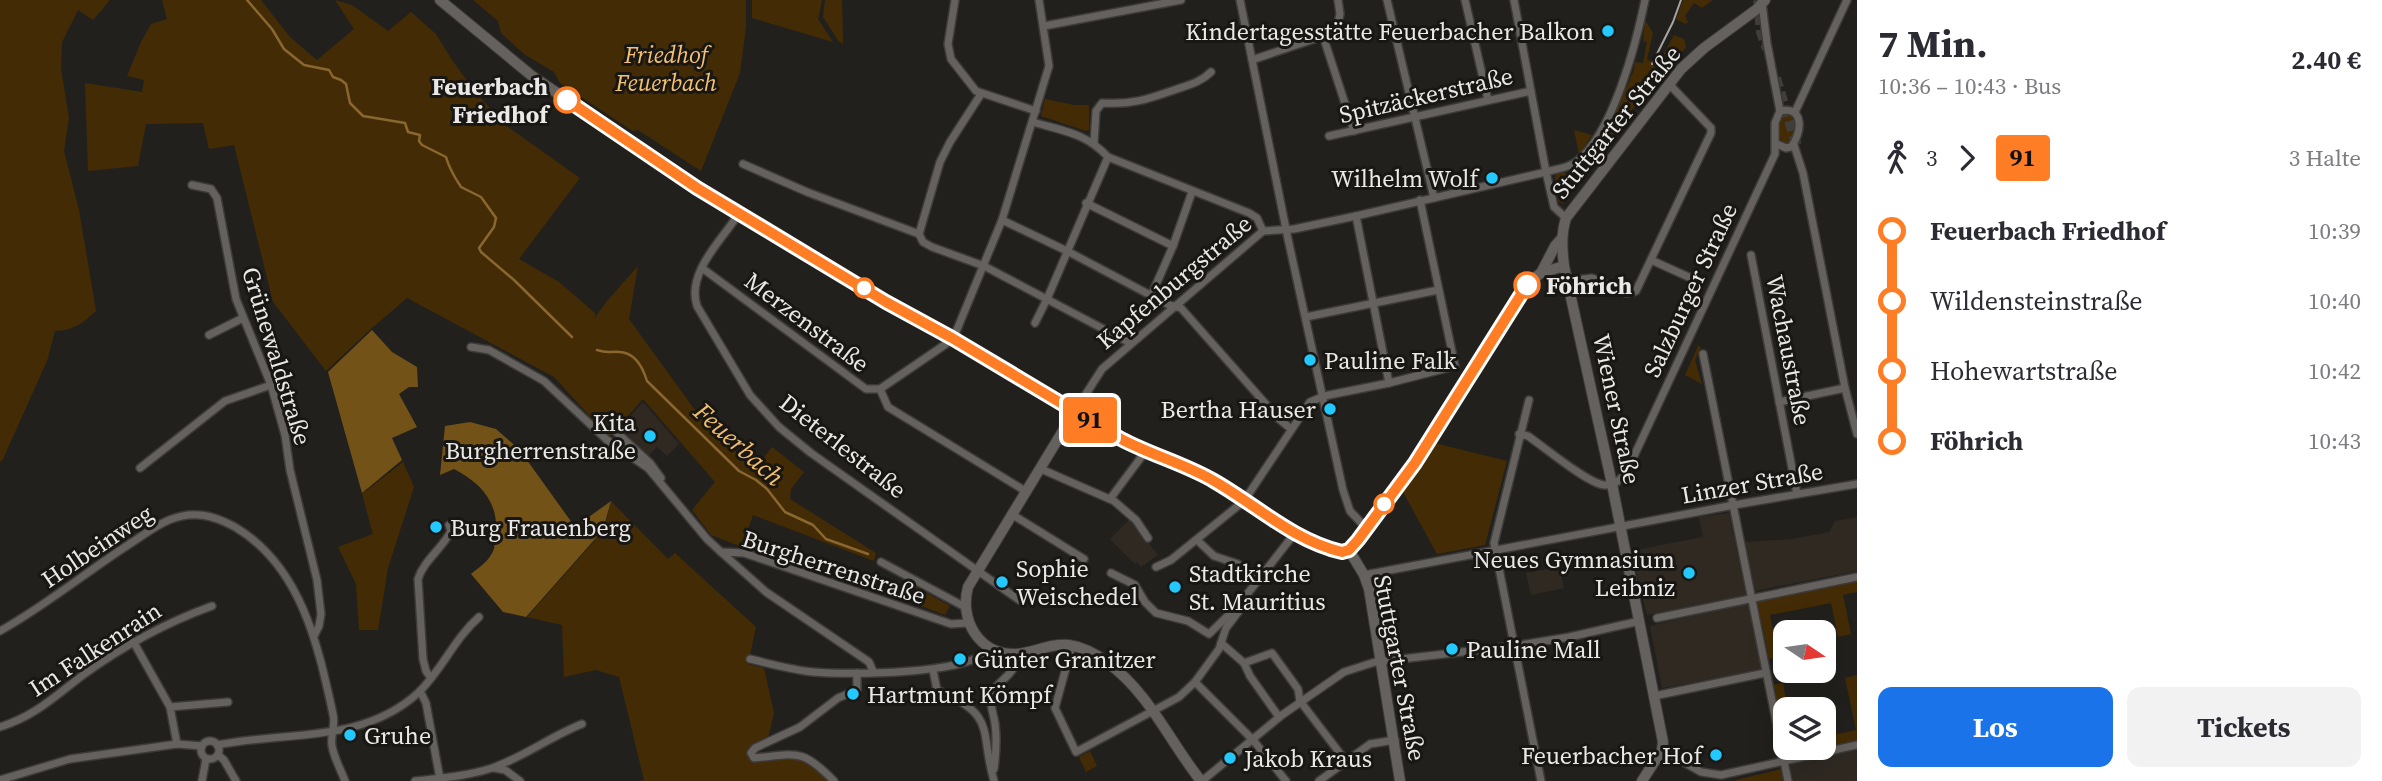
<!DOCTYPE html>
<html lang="de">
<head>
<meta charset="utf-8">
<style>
  body { margin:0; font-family:"Source Serif 4",serif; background:#f2f2f3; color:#2b2b33; height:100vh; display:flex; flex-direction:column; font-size:26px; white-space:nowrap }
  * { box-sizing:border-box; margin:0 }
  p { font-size:23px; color:#7c7c81 }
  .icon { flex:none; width:38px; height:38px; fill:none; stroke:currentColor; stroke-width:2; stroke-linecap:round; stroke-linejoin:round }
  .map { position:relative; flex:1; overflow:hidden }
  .details { display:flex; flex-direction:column; background:#fff; width:525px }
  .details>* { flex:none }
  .badge { padding:0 14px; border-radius:5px; font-size:24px; line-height:46px }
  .needle { width:46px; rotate:103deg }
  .fabs { position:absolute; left:1773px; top:620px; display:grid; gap:14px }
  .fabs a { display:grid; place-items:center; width:63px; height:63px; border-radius:14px; background:#fff; box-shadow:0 7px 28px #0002; font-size:35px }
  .map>.badge { position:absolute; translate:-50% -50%; box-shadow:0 0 0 4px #fff }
  .legs { display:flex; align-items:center; gap:10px; height:77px; padding:0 21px; font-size:23px }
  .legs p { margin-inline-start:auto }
  .headline { display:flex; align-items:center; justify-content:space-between; height:119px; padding:0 21px }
  h1 { font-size:38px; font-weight:700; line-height:52px }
  .primary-button { display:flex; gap:14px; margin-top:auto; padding:14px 21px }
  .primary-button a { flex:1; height:80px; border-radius:14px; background:#1a73e8; color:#fff; font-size:28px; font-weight:700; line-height:80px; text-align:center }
  .primary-button a+a { background:#f2f2f3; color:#2b2b33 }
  ul { padding:0 21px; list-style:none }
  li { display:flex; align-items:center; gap:24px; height:70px; font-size:26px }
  li i { display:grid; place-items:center; width:10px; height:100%; margin:0 9px; background:currentColor }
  li i::after { content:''; width:18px; height:18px; margin:-9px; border:5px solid; border-radius:50%; background:#fff }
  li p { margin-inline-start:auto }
  li:first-child i { background:linear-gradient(#0000 50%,currentColor 0) }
  li:last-child i { background:linear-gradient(currentColor 50%,#0000 0) }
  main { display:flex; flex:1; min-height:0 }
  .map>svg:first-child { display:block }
  .built { fill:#2f2922 }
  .green { fill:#432c05 }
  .forest { fill:#735218 }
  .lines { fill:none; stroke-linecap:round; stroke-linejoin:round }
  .stream { stroke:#8a6730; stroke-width:2.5 }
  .primary-tunnel { stroke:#403e3b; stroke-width:10; stroke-dasharray:10 5; stroke-linecap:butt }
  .street-casing { stroke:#3c3b39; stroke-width:10 }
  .secondary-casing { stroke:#3c3b39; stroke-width:12 }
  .street { stroke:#64615e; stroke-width:7 }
  .secondary { stroke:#64615e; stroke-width:10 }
  .tram { stroke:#a5a4a2; stroke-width:2 }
  .line-1-casing { stroke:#fff; stroke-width:16 }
  .line-1 { stroke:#ff7d24; stroke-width:10 }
  .poi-dot { fill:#23c9fe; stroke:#191714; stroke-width:2.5 }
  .stop-1-dot { fill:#fff; stroke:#ff7d24; stroke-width:3.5 }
  .labels { text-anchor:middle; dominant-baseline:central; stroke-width:6; stroke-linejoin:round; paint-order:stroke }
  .poi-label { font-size:24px; fill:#eae9e7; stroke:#191714; text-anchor:start }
  .park-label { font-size:24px; font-style:italic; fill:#f5c171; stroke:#191714 }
  .stop-label { font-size:24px; font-weight:bold; fill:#eae9e7; stroke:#191714; text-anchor:end }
  .street-label { font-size:24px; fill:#eae9e7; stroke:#191714 }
  .water-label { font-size:26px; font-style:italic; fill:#f2bd6e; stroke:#191714 }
</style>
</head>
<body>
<main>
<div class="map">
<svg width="1857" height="781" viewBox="0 0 1857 781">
  <rect width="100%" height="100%" fill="#22201d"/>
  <g class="built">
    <path d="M643,402L679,444L667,456L657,447L649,455L619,429Z"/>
    <path d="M1729,513L1746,595L1647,615L1631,551L1703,537L1699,517Z"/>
    <path d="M1857,517V571L1755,591L1745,542L1792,539L1829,532L1835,521Z"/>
    <path d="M1130,519L1158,555L1141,567L1137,562L1135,564L1110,539Z"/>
    <path d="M1559,567L1564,588L1531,595L1526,573Z"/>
    <path d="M1748,603L1762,670L1662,688L1650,626Z"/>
    <path d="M1857,748V781H1793L1789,762Z"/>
  </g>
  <g class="green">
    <path d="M0,0H110L93,20L78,10L62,42L61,69L69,118L64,151L79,210L96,311C84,322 73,331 55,331L47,361L2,461H0Z"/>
    <path d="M162,0H261L290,37L317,60L354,29L335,0L352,5L388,31L411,12L436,34L452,60L476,93L508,127L580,178L519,259L559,282L596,314L594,319L607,301L638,266L629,319L695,410L742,458L780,482L759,464L772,447L804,472L791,489L790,499L876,553L874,561L753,515L742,547L711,535L692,510L715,482L643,399L609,437L554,377L407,298L372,328L326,371L273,302L234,145L209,149L203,123L146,124L138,166L88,171L85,83L142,92L144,80L127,76L141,42L151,24L167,19Z"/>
    <path d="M473,0H746V27L740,73L701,171L638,130L633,131L560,83L554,72L524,54L501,33L498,21Z"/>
    <path d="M752,0H822L818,19L833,42L752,18Z"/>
    <path d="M825,0H842L843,43L839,42L823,17Z"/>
    <path d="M1683,0H1713L1702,8L1694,3L1685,16L1688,22L1686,24L1676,19Z"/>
    <path d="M1645,20L1653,33L1647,59L1657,66L1674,35L1684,39L1686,47L1667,70L1654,71L1652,86L1644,98L1647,87L1645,86L1640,102L1630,111L1606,146L1587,165L1581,167L1580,165L1594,148L1596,149L1607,132L1634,70L1635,62L1643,63L1647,42L1643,41Z"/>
    <path d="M1045,99L1074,105H1089V130L1086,131L1041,116Z"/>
    <path d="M1785,113L1793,115C1799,127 1796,134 1789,144H1784C1775,134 1779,123 1785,113Z"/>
    <path d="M1574,130L1592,135L1579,154Z"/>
    <path d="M1561,172L1575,175L1563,204L1558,201L1555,178L1556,174Z"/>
    <path d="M1698,346L1701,347L1695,360L1702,384L1685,375Z"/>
    <path d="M1434,443L1507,461L1485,545L1437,554L1403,492L1423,466Z"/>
    <path d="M403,462L414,487L388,568L378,630H359L356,584L338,547L373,534L362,494Z"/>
    <path d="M611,501L668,559L675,553L756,627L748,664L764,668L774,713L768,739L746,751L752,759L807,760L829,781H639L644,780L619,677L596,670L564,677L562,625L527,617L604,530Z"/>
    <path d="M1857,581V592L1843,595L1851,634L1838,637L1831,603L1770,615L1778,657L1769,659L1757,600Z"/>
    <path d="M916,587L950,606L945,615L911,602Z"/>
    <path d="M1857,675V740L1786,756L1771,685L1783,683L1788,709H1785V747H1824V737L1856,730L1845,678Z"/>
    <path d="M1090,751L1097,766L1086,772L1079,757Z"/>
    <path d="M1781,769L1783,781H1736V780Z"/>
  </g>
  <g class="forest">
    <path d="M372,330L392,352L417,367L418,387H409L399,394L417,427L392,438L402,460L362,493L328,372Z"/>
    <path d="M470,422L496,429L519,449L575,527L611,501L603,530L526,617L503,612L471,574C477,569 486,563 491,555C494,551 495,545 495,540C501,505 483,484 454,469L440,475L445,426Z"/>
  </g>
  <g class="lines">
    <g class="stream">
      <path d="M247,0L272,29L284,49L304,65L329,70L333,77L341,80L346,84L350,103L363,116L405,123L408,132L420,135L419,141L422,145L446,157C449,168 455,178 461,187L481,197L496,218L494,227L479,248L481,252L514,280L572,337"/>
      <path d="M597,350C609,354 609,351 620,352C636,353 643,368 647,381L739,471L756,480L767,489L785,512L813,525L826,539L868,554"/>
    </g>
    <g class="primary-tunnel">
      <path d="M1758,0L1761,32L1767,49"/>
      <path d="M1776,78L1797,146"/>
    </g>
    <defs>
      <g id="street">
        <path d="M955,0L948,44L951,59L976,91L1036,111"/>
        <path d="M1240,0L1288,239L1343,490L1350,511L1367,529"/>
        <path d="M1387,0L1434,198"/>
        <path d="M1465,0L1488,100"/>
        <path d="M1514,0L1546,172L1554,207L1566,218"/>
        <path d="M1044,26L1181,0"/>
        <path d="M1323,36L1354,131"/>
        <path d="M1252,60L1323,36L1337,28L1340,14L1338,0"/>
        <path d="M1795,112L1847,0"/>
        <path d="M1033,122C1063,131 1086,133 1108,157L1249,213L1257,218L1263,231"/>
        <path d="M1329,136L1531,91"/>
        <path d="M1094,143L1096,111L1102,103C1133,105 1148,99 1177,89C1189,85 1201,82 1211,72"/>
        <path d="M1777,144L1786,148L1791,147C1802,134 1805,105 1780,111"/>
        <path d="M1794,145L1803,173L1845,388L1857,434"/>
        <path d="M743,164L807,192L919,234L923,242L932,247L984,266L1130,343"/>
        <path d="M192,185L211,189L217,198L236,299L271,385L285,435L290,470L317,580L321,614L319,626L314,636"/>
        <path d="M1086,203L1173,246"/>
        <path d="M740,212C723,239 686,272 697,306L750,395L779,427L811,453L1019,600"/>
        <path d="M1356,216L1389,383"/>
        <path d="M1002,220L1067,251L1169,305L1181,308L1279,419L1291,429"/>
        <path d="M919,234L940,162L950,142L981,94"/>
        <path d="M1751,255L1797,494"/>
        <path d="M1651,260L1693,279"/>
        <path d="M702,268L866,389H880L946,344L956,332L1002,220L1049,66L1039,0"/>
        <path d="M1568,281L1592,278L1626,293L1636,291L1711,133V128L1669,84"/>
        <path d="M1151,296L1173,246L1192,192"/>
        <path d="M1306,317L1438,290"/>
        <path d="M1035,323L1047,299L1108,157"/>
        <path d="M209,335L243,318"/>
        <path d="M471,347L489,350L544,381L607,440L648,468L707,539L721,552L744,553L951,624L968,623"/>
        <path d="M1703,354L1788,781"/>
        <path d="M880,389L888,407L1027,492"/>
        <path d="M1529,400L1494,543L1541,781"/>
        <path d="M1779,402L1845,388"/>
        <path d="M1075,411L1102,369L1263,231L1294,229L1356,216L1546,172C1556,169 1568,168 1576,162C1613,134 1636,44 1645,0"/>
        <path d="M614,430L650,463L661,478"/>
        <path d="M1519,434L1528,436C1544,447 1587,483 1604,485C1615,486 1621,479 1627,471L1775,154V123L1780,111L1767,43L1762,3"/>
        <path d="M140,468L225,401L271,385"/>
        <path d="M1041,469L1114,501L1136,520L1148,538"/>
        <path d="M1110,499L1145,452"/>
        <path d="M1013,515L1084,559"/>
        <path d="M1197,540L1214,556L1238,564L1258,581"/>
        <path d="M721,552L766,592L869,662L873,671"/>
        <path d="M881,562L965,607"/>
        <path d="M1156,567L1171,560L1244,501L1310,402L1324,396L1389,383L1455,366L1420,200"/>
        <path d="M1111,573L1135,585L1145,602L1156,613L1188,621L1209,634L1241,603"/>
        <path d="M1364,575L1734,505L1857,484"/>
        <path d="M1657,618L1857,577"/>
        <path d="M0,631C45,606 85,573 128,545C142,536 155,526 169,520C193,510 213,515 235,527C301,566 318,645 333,714C336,725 330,735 332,746C334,758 341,770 345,781"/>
        <path d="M133,641L170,707L177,744"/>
        <path d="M1221,643L1244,663L1250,676L1279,717"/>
        <path d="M1072,646L1055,708L1076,752L1179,697L1195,682L1219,649L1226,628L1239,611L1241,602L1295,533"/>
        <path d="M750,659C771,664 792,670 813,672C843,675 976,675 989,648"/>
        <path d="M1244,663L1272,653L1298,689L1300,701"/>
        <path d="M933,670L937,690C998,716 979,729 994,781"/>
        <path d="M431,678L426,671L423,659L418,579C424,560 442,549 451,531L449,525"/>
        <path d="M1195,682L1253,740L1286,781"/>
        <path d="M420,691L426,703L440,779"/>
        <path d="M1654,696L1765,673"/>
        <path d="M1300,701L1345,760"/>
        <path d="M170,707L228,702"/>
        <path d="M0,727C35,716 54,697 83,675C123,646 165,623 212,606"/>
        <circle cx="210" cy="750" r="9"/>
        <path d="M217,745C285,731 362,744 418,693C442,670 454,639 479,617"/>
        <path d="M1662,750L1701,772L1721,775L1857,745"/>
        <path d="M218,755L224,760L236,781"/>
        <path d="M494,768L505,770L520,781"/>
        <path d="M994,769C996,754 997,738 995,724C994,714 989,706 992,696C997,677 1017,678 1016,654"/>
        <path d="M0,780L70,759L177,744L202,746"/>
        <path d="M202,781L206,759"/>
        <path d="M415,781C441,778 468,776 492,768C524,757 551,736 582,724"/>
        <path d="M834,781C802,748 797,754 754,758L751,753L755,748L800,727L838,698L857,690V673"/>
        <path d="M1202,781L1282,715L1344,672L1375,662L1514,646L1569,637L1640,621"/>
        <path d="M1319,781L1370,744L1395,740"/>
      </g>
      <g id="secondary">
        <path d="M440,0L532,76L697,188L886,302L952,338L1120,439L1145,452L1213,480L1295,533L1336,551L1342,552L1349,550"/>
        <path d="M1541,273L1555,246L1562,238"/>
        <path d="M1075,411L968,587C959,620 979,655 1016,654C1034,653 1050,643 1069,645C1084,647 1096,654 1108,663C1149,693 1170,742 1201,781"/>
        <path d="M1349,550L1415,463L1529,282L1541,273L1564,266"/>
        <path d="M1349,550L1364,575L1369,589L1400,781"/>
        <path d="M1642,781L1662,750L1663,742L1612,484L1564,266C1562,249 1561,234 1566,218L1681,69L1704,48L1757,9L1765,0"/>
      </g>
    </defs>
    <use href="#street" class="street-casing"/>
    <use href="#secondary" class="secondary-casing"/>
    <use href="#street" class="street"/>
    <use href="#secondary" class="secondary"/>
    <path class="tram" d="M1652,64L1673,22L1681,0"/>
  </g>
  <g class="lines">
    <defs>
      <path id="line-1" d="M567,100L697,188L886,302L952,338L1121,439C1151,455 1185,464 1214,481C1256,505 1294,541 1342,552L1349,550L1358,540L1415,463L1527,285"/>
    </defs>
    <use href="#line-1" class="line-1-casing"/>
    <use href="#line-1" class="line-1"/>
  </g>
  <g class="poi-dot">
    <circle cx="1608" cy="31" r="7"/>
    <circle cx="1492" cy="178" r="7"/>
    <circle cx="1310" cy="360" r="7"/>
    <circle cx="1330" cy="409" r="7"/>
    <circle cx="650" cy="436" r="7"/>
    <circle cx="436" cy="527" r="7"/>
    <circle cx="1689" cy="573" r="7"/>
    <circle cx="1002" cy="582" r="7"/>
    <circle cx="1175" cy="587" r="7"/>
    <circle cx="1452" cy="649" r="7"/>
    <circle cx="960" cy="659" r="7"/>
    <circle cx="853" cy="694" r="7"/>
    <circle cx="350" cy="735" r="7"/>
    <circle cx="1716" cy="755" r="7"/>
    <circle cx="1230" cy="758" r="7"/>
  </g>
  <g class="stop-1-dot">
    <circle cx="567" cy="100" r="12"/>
    <circle cx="1527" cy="285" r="12"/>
    <circle cx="864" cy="288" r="9"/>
    <circle cx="1384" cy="504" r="9"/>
  </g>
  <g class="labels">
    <g class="poi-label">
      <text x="1594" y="31" text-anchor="end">Kindertagesstätte Feuerbacher Balkon</text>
      <text x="1478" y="178" text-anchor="end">Wilhelm Wolf</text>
      <text x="1324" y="360">Pauline Falk</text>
      <text x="1316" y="409" text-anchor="end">Bertha Hauser</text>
      <text x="636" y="422" text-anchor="end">Kita<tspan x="636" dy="28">Burgherrenstraße</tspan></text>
      <text x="450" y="527">Burg Frauenberg</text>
      <text x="1675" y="559" text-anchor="end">Neues Gymnasium<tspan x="1675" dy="28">Leibniz</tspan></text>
      <text x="1016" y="568">Sophie<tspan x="1016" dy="28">Weischedel</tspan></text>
      <text x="1189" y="573">Stadtkirche<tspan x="1189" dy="28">St. Mauritius</tspan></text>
      <text x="1466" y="649">Pauline Mall</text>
      <text x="974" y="659">Günter Granitzer</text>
      <text x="867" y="694">Hartmunt Kömpf</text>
      <text x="364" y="735">Gruhe</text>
      <text x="1702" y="755" text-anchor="end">Feuerbacher Hof</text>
      <text x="1244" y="758">Jakob Kraus</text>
    </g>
    <g class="park-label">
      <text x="666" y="54">Friedhof<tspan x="666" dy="28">Feuerbach</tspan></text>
    </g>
    <g class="stop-label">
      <text x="548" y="86">Feuerbach<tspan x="548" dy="28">Friedhof</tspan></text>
      <text x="1546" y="285" text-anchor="start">Föhrich</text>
    </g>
    <g class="street-label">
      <text transform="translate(1426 95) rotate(-13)">Spitzäckerstraße</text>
      <text transform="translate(1616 122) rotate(-51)">Stuttgarter Straße</text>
      <text transform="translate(1174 282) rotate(-40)">Kapfenburgstraße</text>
      <text transform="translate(1690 290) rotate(-65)">Salzburger Straße</text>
      <text transform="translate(807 322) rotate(37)">Merzenstraße</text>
      <text transform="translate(1789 350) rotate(79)">Wachaustraße</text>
      <text transform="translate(277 356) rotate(73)">Grünewaldstraße</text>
      <text transform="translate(1617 409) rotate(78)">Wiener Straße</text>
      <text transform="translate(843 446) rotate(38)">Dieterlestraße</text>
      <text transform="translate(1752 483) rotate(-10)">Linzer Straße</text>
      <text transform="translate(97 546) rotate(-34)">Holbeinweg</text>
      <text transform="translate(834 567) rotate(18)">Burgherrenstraße</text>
      <text transform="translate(95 649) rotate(-33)">Im Falkenrain</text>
      <text transform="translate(1400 668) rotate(79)">Stuttgarter Straße</text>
    </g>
    <g class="water-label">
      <text transform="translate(739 444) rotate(42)">Feuerbach</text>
    </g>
  </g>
</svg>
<div class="fabs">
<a><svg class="needle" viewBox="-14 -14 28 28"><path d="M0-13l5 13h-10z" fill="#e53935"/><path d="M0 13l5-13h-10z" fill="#7c7c81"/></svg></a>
<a><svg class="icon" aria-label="layers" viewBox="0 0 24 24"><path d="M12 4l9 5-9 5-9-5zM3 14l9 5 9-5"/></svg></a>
</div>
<b class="badge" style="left:1090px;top:420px;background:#ff7d24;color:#111">91</b>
</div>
<section class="details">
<div class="headline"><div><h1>7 Min.</h1><p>10:36 – 10:43 · Bus</p></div><b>2.40 €</b></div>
<div class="legs"><svg class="icon" aria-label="walk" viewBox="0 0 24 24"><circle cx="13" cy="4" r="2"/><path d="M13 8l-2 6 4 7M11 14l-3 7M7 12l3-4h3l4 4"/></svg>3<svg class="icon" aria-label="forward" viewBox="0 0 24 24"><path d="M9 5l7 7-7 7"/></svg><b class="badge" style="background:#ff7d24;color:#111">91</b><p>3 Halte</p></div>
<ul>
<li><i style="color:#ff7d24"></i><b>Feuerbach Friedhof</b><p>10:39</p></li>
<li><i style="color:#ff7d24"></i><span>Wildensteinstraße</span><p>10:40</p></li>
<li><i style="color:#ff7d24"></i><span>Hohewartstraße</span><p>10:42</p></li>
<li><i style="color:#ff7d24"></i><b>Föhrich</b><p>10:43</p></li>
</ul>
<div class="primary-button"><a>Los</a><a>Tickets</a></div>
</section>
</main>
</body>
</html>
